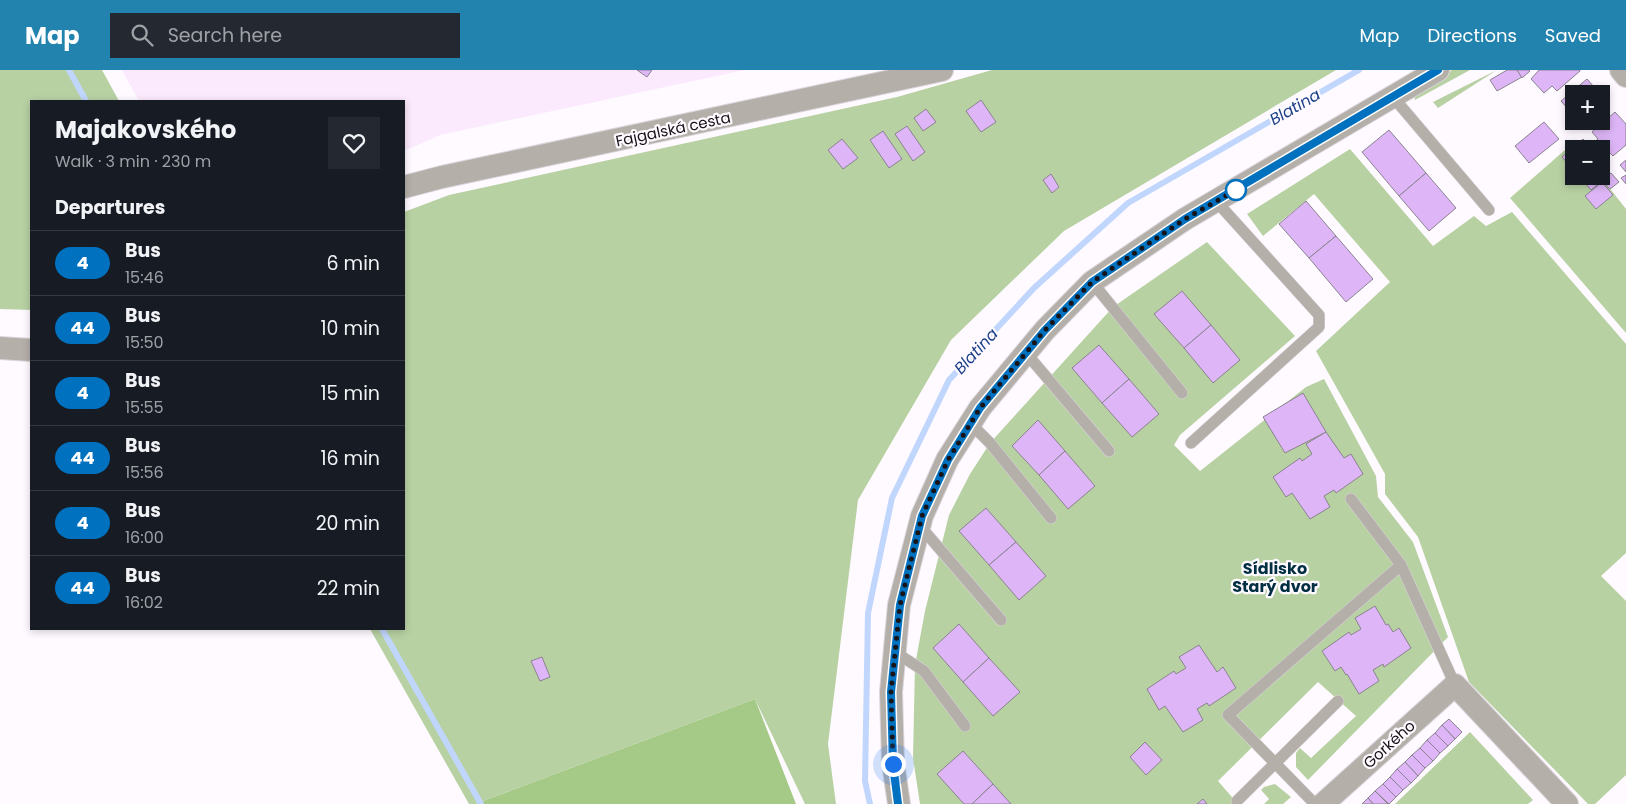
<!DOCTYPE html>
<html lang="en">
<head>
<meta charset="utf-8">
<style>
  body { margin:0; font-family:Poppins,sans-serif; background:#242831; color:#f1f3f6; height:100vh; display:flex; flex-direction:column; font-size:19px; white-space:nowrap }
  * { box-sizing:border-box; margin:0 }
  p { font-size:16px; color:#9ea1a6 }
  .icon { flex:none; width:28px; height:28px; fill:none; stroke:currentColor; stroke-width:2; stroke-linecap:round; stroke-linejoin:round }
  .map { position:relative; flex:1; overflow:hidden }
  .panel { position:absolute; left:30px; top:30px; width:375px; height:530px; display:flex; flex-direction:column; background:#171b24; border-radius:0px; box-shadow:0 2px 8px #0003 }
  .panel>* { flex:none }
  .badge { padding:0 10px; border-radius:16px; font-size:18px; line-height:32px }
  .controls { position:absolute; left:1565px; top:15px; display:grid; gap:10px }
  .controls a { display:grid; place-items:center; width:45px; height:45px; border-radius:0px; background:#171b24; box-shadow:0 2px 8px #0003; font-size:25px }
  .you { position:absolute; width:25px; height:25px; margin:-12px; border:4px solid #fff; border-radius:50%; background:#1a73e8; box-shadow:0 0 0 8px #1a73e833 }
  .map>.badge { position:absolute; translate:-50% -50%; box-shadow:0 0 0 2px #fff }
  h2 { padding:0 25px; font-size:19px; line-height:45px }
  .round { display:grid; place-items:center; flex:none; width:52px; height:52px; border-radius:0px; background:#242831 }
  .headline { display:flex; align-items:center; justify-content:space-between; height:85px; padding:0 25px }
  h1 { font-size:24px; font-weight:700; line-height:38px }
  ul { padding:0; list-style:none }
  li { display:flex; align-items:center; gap:15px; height:65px; padding:0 25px; border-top:1px solid #363941 }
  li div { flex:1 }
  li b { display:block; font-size:19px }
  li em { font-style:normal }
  li .badge { min-width:55px; font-weight:700; text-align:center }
  header { display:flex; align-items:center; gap:30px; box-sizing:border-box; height:70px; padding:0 25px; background:#2183ae; color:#fff }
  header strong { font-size:24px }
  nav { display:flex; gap:28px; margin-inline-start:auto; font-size:18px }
  .search { width:350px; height:45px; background:#242831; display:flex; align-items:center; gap:12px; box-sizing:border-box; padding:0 18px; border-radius:0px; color:#9ea1a6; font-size:19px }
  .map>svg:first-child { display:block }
  .built { fill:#fbeafd }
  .green { fill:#b8d1a3 }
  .forest { fill:#a5c986 }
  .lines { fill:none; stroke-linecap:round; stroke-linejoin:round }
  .stream { stroke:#c1d6fd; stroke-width:6 }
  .building { fill:#deb6f7; stroke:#8a838f }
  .service-casing { stroke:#d9d5da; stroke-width:12 }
  .minor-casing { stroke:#d9d5da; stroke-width:24 }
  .service { stroke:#b5afaa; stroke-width:11 }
  .minor { stroke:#b5afaa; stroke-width:22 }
  .line-casing { stroke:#fff; stroke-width:11 }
  .line { stroke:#0071bf; stroke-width:8 }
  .walk { stroke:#171317; stroke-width:5; stroke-dasharray:0 9 }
  .stop-dot { fill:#fff; stroke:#0071bf; stroke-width:2.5 }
  .labels { text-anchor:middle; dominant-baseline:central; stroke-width:4.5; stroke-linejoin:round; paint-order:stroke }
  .street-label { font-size:15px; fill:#171317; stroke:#fefaff }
  .water-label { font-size:16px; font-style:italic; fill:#1d4189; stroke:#fefaff }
  .neighbourhood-label { font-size:16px; font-weight:bold; fill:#002e42; stroke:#fefaff }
</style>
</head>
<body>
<header>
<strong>Map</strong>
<div class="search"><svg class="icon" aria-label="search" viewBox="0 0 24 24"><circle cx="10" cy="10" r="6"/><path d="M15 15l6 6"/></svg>Search here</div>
<nav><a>Map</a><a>Directions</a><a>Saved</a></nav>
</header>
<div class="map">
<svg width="1626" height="734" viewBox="0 0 1626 734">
  <rect width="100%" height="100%" fill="#fefaff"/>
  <path class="built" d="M122,0H745L440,65L404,81V31H139Z"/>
  <g class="green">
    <path d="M0,0H102L119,31H31V240L0,239Z"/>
    <path d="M992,0H1336L1064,161L951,270L858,430L828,674L836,734H805L755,629L475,734H469L370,559H404V142L449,125L897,27Z"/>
    <path d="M1452,0H1470L1415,30L1414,23Z"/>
    <path d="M1497,0L1438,38L1433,32Z"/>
    <path d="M1573,73L1578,79H1574V106H1600L1626,139V263L1510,128Z"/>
    <path d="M1350,79L1433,176L1474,146L1486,156L1512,142L1626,274V483L1601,506L1626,531V705L1595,734H1588L1469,612L1418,467L1385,424V404L1316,281L1390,212L1314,124L1263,166L1247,144Z"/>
    <path d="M1207,172L1295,266L1180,365L1174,375L1200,401L1306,317L1324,309L1376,406L1378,427L1413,472L1448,567L1308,710L1296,697V683L1300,678L1311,688L1356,646L1318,612L1218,711L1238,734H920L913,688L915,595L925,541L949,445L970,404L990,373L1113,237Z"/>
    <path d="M1470,662L1533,730L1528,734H1395Z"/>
    <path d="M1275,714L1291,727L1283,734H1264L1269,729L1261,720L1264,717Z"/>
  </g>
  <path class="forest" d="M755,629L796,734H475Z"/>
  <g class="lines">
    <g class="stream">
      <path d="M69,0L86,31"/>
      <path d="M382,559L481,734"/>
      <path d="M870,734L865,711L868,543L892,428L949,310L1034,218L1128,133L1359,0"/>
    </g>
  </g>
  <g class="building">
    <path d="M637,0H652L647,7Z"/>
    <path d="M1507,0H1517L1522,7L1497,21L1490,10Z"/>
    <path d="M1517,0H1529L1530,1L1522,8Z"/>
    <path d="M1539,0H1580V1L1557,21L1552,16L1544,23L1531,9Z"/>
    <path d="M1587,9L1600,24H1574V46L1561,31Z"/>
    <path d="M1601,25L1608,33L1601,39Z"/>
    <path d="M981,30L996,52L981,62L966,41Z"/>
    <path d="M926,39L936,52L923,61L914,48Z"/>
    <path d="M1615,42L1626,54V75L1613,86L1609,82L1604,87L1601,79H1598L1593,73L1598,69L1592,62Z"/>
    <path d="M1544,52L1559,69L1529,93L1515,76Z"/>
    <path d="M907,56L925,82L913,91L895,64Z"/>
    <path d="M1389,60L1426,103L1399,126L1362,82Z"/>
    <path d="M883,61L902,89L889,98L870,70Z"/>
    <path d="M842,69L858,88L843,99L828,80Z"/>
    <path d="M1583,69L1591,78L1574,79V93L1570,96L1562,87Z"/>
    <path d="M1626,90V102L1620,95Z"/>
    <path d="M1426,103L1456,138L1429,161L1399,126Z"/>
    <path d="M1601,103L1606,108L1591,120L1585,113L1593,106H1601Z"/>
    <path d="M1611,103L1619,112L1610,119L1602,111Z"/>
    <path d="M1051,104L1059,117L1052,123L1043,110Z"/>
    <path d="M1626,105V114L1621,108Z"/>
    <path d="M1602,112L1613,125L1596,139L1585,126Z"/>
    <path d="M1306,131L1336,166L1309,188L1279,154Z"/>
    <path d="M1336,166L1373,209L1346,232L1309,188Z"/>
    <path d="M1182,221L1211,255L1184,278L1154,244Z"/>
    <path d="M1211,255L1240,290L1213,313L1184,278Z"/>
    <path d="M1099,275L1129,309L1102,333L1072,298Z"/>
    <path d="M1129,309L1159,344L1132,367L1102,333Z"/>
    <path d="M1303,323L1326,362L1285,383L1263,347Z"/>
    <path d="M1038,350L1065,381L1039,405L1012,376Z"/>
    <path d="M1326,362L1344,388L1351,384L1363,404L1336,423L1334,420L1324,426L1330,437L1310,449L1292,423L1286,427L1273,407L1300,388L1302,391L1312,384L1306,374Z"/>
    <path d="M1065,381L1095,416L1068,439L1039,405Z"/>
    <path d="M986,438L1016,472L989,495L959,461Z"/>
    <path d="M1016,472L1046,506L1019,530L989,495Z"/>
    <path d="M1375,536L1386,555L1388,554L1393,562L1399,558L1411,578L1384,597L1383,594L1373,600L1379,611L1359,624L1347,604L1346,605L1341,597L1335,601L1322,581L1349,562L1351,565L1361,559L1355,548Z"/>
    <path d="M959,554L989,588L963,612L933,578Z"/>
    <path d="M1199,575L1217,602L1223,597L1236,618L1209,636L1207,633L1197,639L1203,650L1183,662L1165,636L1159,640L1147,619L1174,601L1176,604L1186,598L1179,587Z"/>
    <path d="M542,587L550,607L540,611L531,591Z"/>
    <path d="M989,588L1020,622L993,646L963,612Z"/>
    <path d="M1449,649L1462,662L1455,669L1442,655Z"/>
    <path d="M1442,655L1455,669L1448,676L1435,663Z"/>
    <path d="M1435,663L1448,676L1440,683L1427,670Z"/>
    <path d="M1427,670L1440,683L1433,691L1420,678Z"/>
    <path d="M1145,672L1162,690L1146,705L1130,687Z"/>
    <path d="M1420,678L1433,691L1425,698L1412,685Z"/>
    <path d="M963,681L993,714L972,734H964L937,704Z"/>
    <path d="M1412,685L1425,698L1418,706L1405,692Z"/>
    <path d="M1405,692L1418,706L1411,713L1397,699Z"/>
    <path d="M1397,699L1411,713L1403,720L1390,707Z"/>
    <path d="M1390,707L1403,720L1396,727L1383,714Z"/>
    <path d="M993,714L1011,734H972Z"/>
    <path d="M1383,714L1396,727L1389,734L1375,721Z"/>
    <path d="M1375,721L1388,734H1373L1368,728Z"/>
    <path d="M1368,728L1373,734H1362Z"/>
    <path d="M1203,729L1207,734H1197Z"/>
  </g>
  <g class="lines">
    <defs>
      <g id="service">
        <path d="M1393,27L1489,140"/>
        <path d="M1092,212L1182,323"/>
        <path d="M1026,283L1109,381"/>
        <path d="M970,353L990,373L1051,448"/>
        <path d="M1191,373L1319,257V245L1216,131"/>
        <path d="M1351,429L1401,495L1455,615"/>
        <path d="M920,456L1001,550"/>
        <path d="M895,582L924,601L965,656"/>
        <path d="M1237,731L1338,631"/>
        <path d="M1315,734L1228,645L1401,495"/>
      </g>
      <g id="minor">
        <path d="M1621,0L1626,6"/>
        <path d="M404,117L442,107L942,0"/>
        <path d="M0,278L31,280"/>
        <path d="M899,734L893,693L891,622L899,535L922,446L947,390L980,338L1045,260L1092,212L1185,149L1438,0"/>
        <path d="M1323,734L1455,615L1567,734"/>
      </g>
    </defs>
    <use href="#service" class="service-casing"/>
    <use href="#minor" class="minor-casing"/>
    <use href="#service" class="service"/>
    <use href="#minor" class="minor"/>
  </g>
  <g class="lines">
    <defs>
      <path id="line" d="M898,734L893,694L891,622L900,535L922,446L948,390L980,338L1045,260L1092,212L1185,149L1438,0"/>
    </defs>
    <use href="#line" class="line-casing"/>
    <use href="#line" class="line"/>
    <path class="walk" d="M893,694L891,622L900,535L922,446L948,390L980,338L1045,260L1092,212L1185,149L1236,120"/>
  </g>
  <circle class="stop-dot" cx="1236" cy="120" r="10"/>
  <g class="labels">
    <g class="street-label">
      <text transform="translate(673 59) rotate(-12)">Fajgalská cesta</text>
      <text transform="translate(1389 674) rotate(-42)">Gorkého</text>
    </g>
    <g class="water-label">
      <text transform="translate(1295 37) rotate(-30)">Blatina</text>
      <text transform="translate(976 281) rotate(-47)">Blatina</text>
    </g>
    <g class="neighbourhood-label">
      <text x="1275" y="498">Sídlisko<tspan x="1275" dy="18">Starý dvor</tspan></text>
    </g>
  </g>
</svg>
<div class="controls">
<a>+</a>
<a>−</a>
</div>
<div class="you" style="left:893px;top:694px"></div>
<section class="panel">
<div class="headline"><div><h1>Majakovského</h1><p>Walk · 3 min · 230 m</p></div><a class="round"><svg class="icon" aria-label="heart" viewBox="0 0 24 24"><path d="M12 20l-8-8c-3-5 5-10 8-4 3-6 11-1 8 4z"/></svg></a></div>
<h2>Departures</h2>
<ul>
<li><span class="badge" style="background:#0071bf;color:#fff">4</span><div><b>Bus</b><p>15:46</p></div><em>6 min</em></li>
<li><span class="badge" style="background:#0071bf;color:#fff">44</span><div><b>Bus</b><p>15:50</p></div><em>10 min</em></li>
<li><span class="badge" style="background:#0071bf;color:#fff">4</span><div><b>Bus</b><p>15:55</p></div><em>15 min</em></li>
<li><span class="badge" style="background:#0071bf;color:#fff">44</span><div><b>Bus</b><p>15:56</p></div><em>16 min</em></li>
<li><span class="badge" style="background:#0071bf;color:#fff">4</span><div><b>Bus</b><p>16:00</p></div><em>20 min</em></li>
<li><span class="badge" style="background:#0071bf;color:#fff">44</span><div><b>Bus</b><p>16:02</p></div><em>22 min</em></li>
</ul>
</section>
</div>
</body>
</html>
